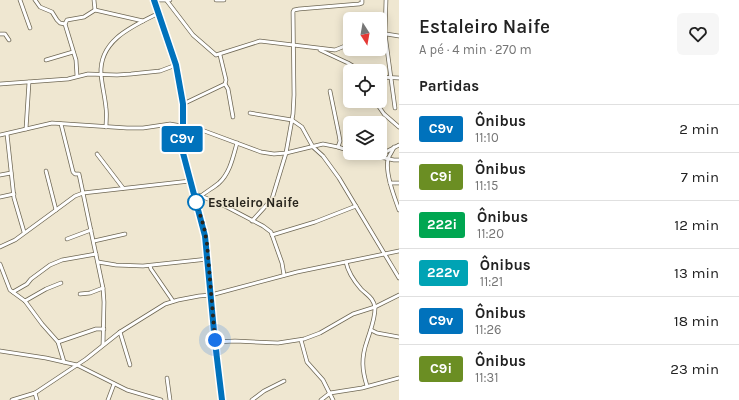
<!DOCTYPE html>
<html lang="pt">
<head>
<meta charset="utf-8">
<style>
  body { margin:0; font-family:Karla,sans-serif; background:#f6f6f6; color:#222; height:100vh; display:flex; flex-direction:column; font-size:15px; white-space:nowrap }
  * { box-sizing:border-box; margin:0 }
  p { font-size:13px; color:#767676 }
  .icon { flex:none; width:22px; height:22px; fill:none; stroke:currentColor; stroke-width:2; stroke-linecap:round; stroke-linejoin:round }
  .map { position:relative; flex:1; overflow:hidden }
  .drawer { display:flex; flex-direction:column; background:#fff; width:340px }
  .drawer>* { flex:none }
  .badge { padding:0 8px; border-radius:3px; font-size:14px; line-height:26px }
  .needle { width:26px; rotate:169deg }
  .tools { position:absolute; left:343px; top:12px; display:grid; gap:8px }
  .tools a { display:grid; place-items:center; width:44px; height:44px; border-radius:6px; background:#fff; box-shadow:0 2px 10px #0003; font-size:20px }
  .you { position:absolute; width:20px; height:20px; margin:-10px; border:3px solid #fff; border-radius:50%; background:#1a73e8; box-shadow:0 0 0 6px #1a73e833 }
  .map>.badge { position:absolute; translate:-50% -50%; box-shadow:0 0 0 2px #fff }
  h2 { padding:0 20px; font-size:15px; line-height:36px }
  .round { display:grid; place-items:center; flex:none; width:42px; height:42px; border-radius:6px; background:#f6f6f6 }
  .overview { display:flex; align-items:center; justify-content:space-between; height:68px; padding:0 20px }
  h1 { font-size:19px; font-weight:600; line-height:30px }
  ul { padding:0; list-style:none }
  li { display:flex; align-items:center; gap:12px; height:48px; padding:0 20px; border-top:1px solid #e0e0e0 }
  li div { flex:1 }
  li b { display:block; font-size:15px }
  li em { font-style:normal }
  li .badge { min-width:44px; font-weight:700; text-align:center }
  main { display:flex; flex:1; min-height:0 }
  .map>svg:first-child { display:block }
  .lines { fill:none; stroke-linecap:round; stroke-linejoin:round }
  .street-casing { stroke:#6e6754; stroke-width:4.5 }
  .secondary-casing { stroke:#6e6754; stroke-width:5.5 }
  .street { stroke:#fff; stroke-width:3 }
  .secondary { stroke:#fff; stroke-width:4 }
  .line-casing { stroke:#fff; stroke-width:9 }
  .line { stroke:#0072bc; stroke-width:6 }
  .walk { stroke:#28251d; stroke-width:4; stroke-dasharray:0 7.2 }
  .stop-dot { fill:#fff; stroke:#0072bc; stroke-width:2 }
  .labels { text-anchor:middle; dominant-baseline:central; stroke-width:3; stroke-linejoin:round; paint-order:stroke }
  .stop-label { font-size:13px; font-weight:bold; fill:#28251d; stroke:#efe7d1; text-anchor:start }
</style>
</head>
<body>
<main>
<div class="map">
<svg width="399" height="400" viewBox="0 0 399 400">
  <rect width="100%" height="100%" fill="#efe7d1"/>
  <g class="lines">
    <defs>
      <g id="street">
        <path d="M20,0L30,28"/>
        <path d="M35,0L40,7L52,12L57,20L60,23L65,24"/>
        <path d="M94,0L95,10"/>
        <path d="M156,0H170"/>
        <path d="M216,0H224"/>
        <path d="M386,0L385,34L395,108"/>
        <path d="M167,1L193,35L216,55L260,41L335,50L350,44"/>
        <path d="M380,33L399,36"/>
        <path d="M0,34H5L9,40"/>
        <path d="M320,50L348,63L361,71"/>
        <path d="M46,60L73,52"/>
        <path d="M77,76L76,60L65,24L67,20L84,17L95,10L143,21"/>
        <path d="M380,77L399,78"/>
        <path d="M0,84L68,79L88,74L117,75L131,74L160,71L176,65"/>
        <path d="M225,84L228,89L233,117"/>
        <path d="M330,91L339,135L340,141L338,147"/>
        <path d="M375,101L384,114L399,127"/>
        <path d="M183,104L225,84L226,80L220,55"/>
        <path d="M250,113L292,120L302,127L313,147L323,156L339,178L399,278"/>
        <path d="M61,124L73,172L75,174H79L103,288L104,302L103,345"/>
        <path d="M106,127C106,121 107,115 106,108C105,97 102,86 101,74C99,40 133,26 159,13"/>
        <path d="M26,129L29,82"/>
        <path d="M7,134L14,198L24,232"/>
        <path d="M0,135L52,123L127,128H143L170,124L199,129L261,152L274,154L286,153L323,144L338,147L350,151"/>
        <path d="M394,147C393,151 389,155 388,159C385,173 394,196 399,210"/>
        <path d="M361,153L394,160H399"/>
        <path d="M97,154L123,188"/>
        <path d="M378,156L399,145"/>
        <path d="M46,171L56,210"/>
        <path d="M0,175L11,173"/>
        <path d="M390,183H399"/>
        <path d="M193,193L223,205L263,226L271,232L282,263L284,275"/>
        <path d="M201,196C207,191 213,188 219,183C230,173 233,157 237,143"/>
        <path d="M0,197L14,194"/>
        <path d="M252,221L272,199L286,153L293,114L294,95L293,12L294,10L299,9L359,4L362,3V0"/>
        <path d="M272,235L315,222L356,206"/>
        <path d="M67,239L91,230"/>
        <path d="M94,241L125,234"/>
        <path d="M0,247L15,240L56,210L75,196L83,193L190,181"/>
        <path d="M98,262L116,265L143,266L208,259"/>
        <path d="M346,262C348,272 354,281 361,289C367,295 374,298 375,308C375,320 370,331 367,341C361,358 362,370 367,386"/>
        <path d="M0,264L10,290L25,301L42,324L58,342L64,362"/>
        <path d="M150,266L151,269L173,301"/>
        <path d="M13,292L27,284L31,279L50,265L62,260L96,254"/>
        <path d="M80,294L90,293L103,288"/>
        <path d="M25,301L46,289L61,283"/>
        <path d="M371,330L377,333L399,337"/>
        <path d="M120,332L130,365"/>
        <path d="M301,340L307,362L323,380L333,400"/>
        <path d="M58,342L96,329H104"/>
        <path d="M215,342L235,341L278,343L304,339L320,333L353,314L375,307L399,295"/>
        <path d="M0,351L46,358L77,365L127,390L161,400"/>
        <path d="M167,378L170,400"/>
        <path d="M35,393L86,359L120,332L165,304L178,300L199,296L211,295L297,272L399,251"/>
        <path d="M12,400L35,393L37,400"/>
        <path d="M108,400L114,384"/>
        <path d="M252,400L264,391L284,381"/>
        <path d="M321,400L330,393L362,388L399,378"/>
      </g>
      <path id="secondary" d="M154,0L176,65L183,104V153L193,193L204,227L207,244L215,342L222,400"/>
    </defs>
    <use href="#street" class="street-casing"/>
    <use href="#secondary" class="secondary-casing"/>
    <use href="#street" class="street"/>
    <use href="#secondary" class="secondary"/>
  </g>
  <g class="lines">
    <defs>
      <path id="line" d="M154,0L176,65L183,104V153L205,236L215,342L222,400"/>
    </defs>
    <use href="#line" class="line-casing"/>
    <use href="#line" class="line"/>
    <path class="walk" d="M196,202L204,227L207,244L215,340"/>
  </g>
  <circle class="stop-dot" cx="196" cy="202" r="8"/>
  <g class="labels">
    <g class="stop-label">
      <text x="208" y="202">Estaleiro Naife</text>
    </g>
  </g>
</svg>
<div class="tools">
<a><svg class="needle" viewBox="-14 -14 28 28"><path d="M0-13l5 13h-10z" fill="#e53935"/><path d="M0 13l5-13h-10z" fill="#767676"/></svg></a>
<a><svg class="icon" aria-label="locate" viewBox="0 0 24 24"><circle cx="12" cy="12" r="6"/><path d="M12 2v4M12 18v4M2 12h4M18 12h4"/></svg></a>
<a><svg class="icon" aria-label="layers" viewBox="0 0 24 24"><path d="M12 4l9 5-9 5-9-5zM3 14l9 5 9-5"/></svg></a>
</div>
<div class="you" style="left:215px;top:340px"></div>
<b class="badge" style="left:182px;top:139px;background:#0072bc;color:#fff">C9v</b>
</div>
<section class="drawer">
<div class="overview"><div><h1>Estaleiro Naife</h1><p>A pé · 4 min · 270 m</p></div><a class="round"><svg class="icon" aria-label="heart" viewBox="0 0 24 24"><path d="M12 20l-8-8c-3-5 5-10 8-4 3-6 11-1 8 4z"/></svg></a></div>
<h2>Partidas</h2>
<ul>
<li><span class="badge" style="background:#0072bc;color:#fff">C9v</span><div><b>Ônibus</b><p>11:10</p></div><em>2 min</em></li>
<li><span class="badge" style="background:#6b8e23;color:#fff">C9i</span><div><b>Ônibus</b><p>11:15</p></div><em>7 min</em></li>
<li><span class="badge" style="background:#00a651;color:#fff">222i</span><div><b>Ônibus</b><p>11:20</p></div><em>12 min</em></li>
<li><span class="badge" style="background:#00a3b4;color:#fff">222v</span><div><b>Ônibus</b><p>11:21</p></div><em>13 min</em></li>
<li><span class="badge" style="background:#0072bc;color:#fff">C9v</span><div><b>Ônibus</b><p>11:26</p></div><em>18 min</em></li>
<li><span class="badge" style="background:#6b8e23;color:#fff">C9i</span><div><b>Ônibus</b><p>11:31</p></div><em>23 min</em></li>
</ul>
</section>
</main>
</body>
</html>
